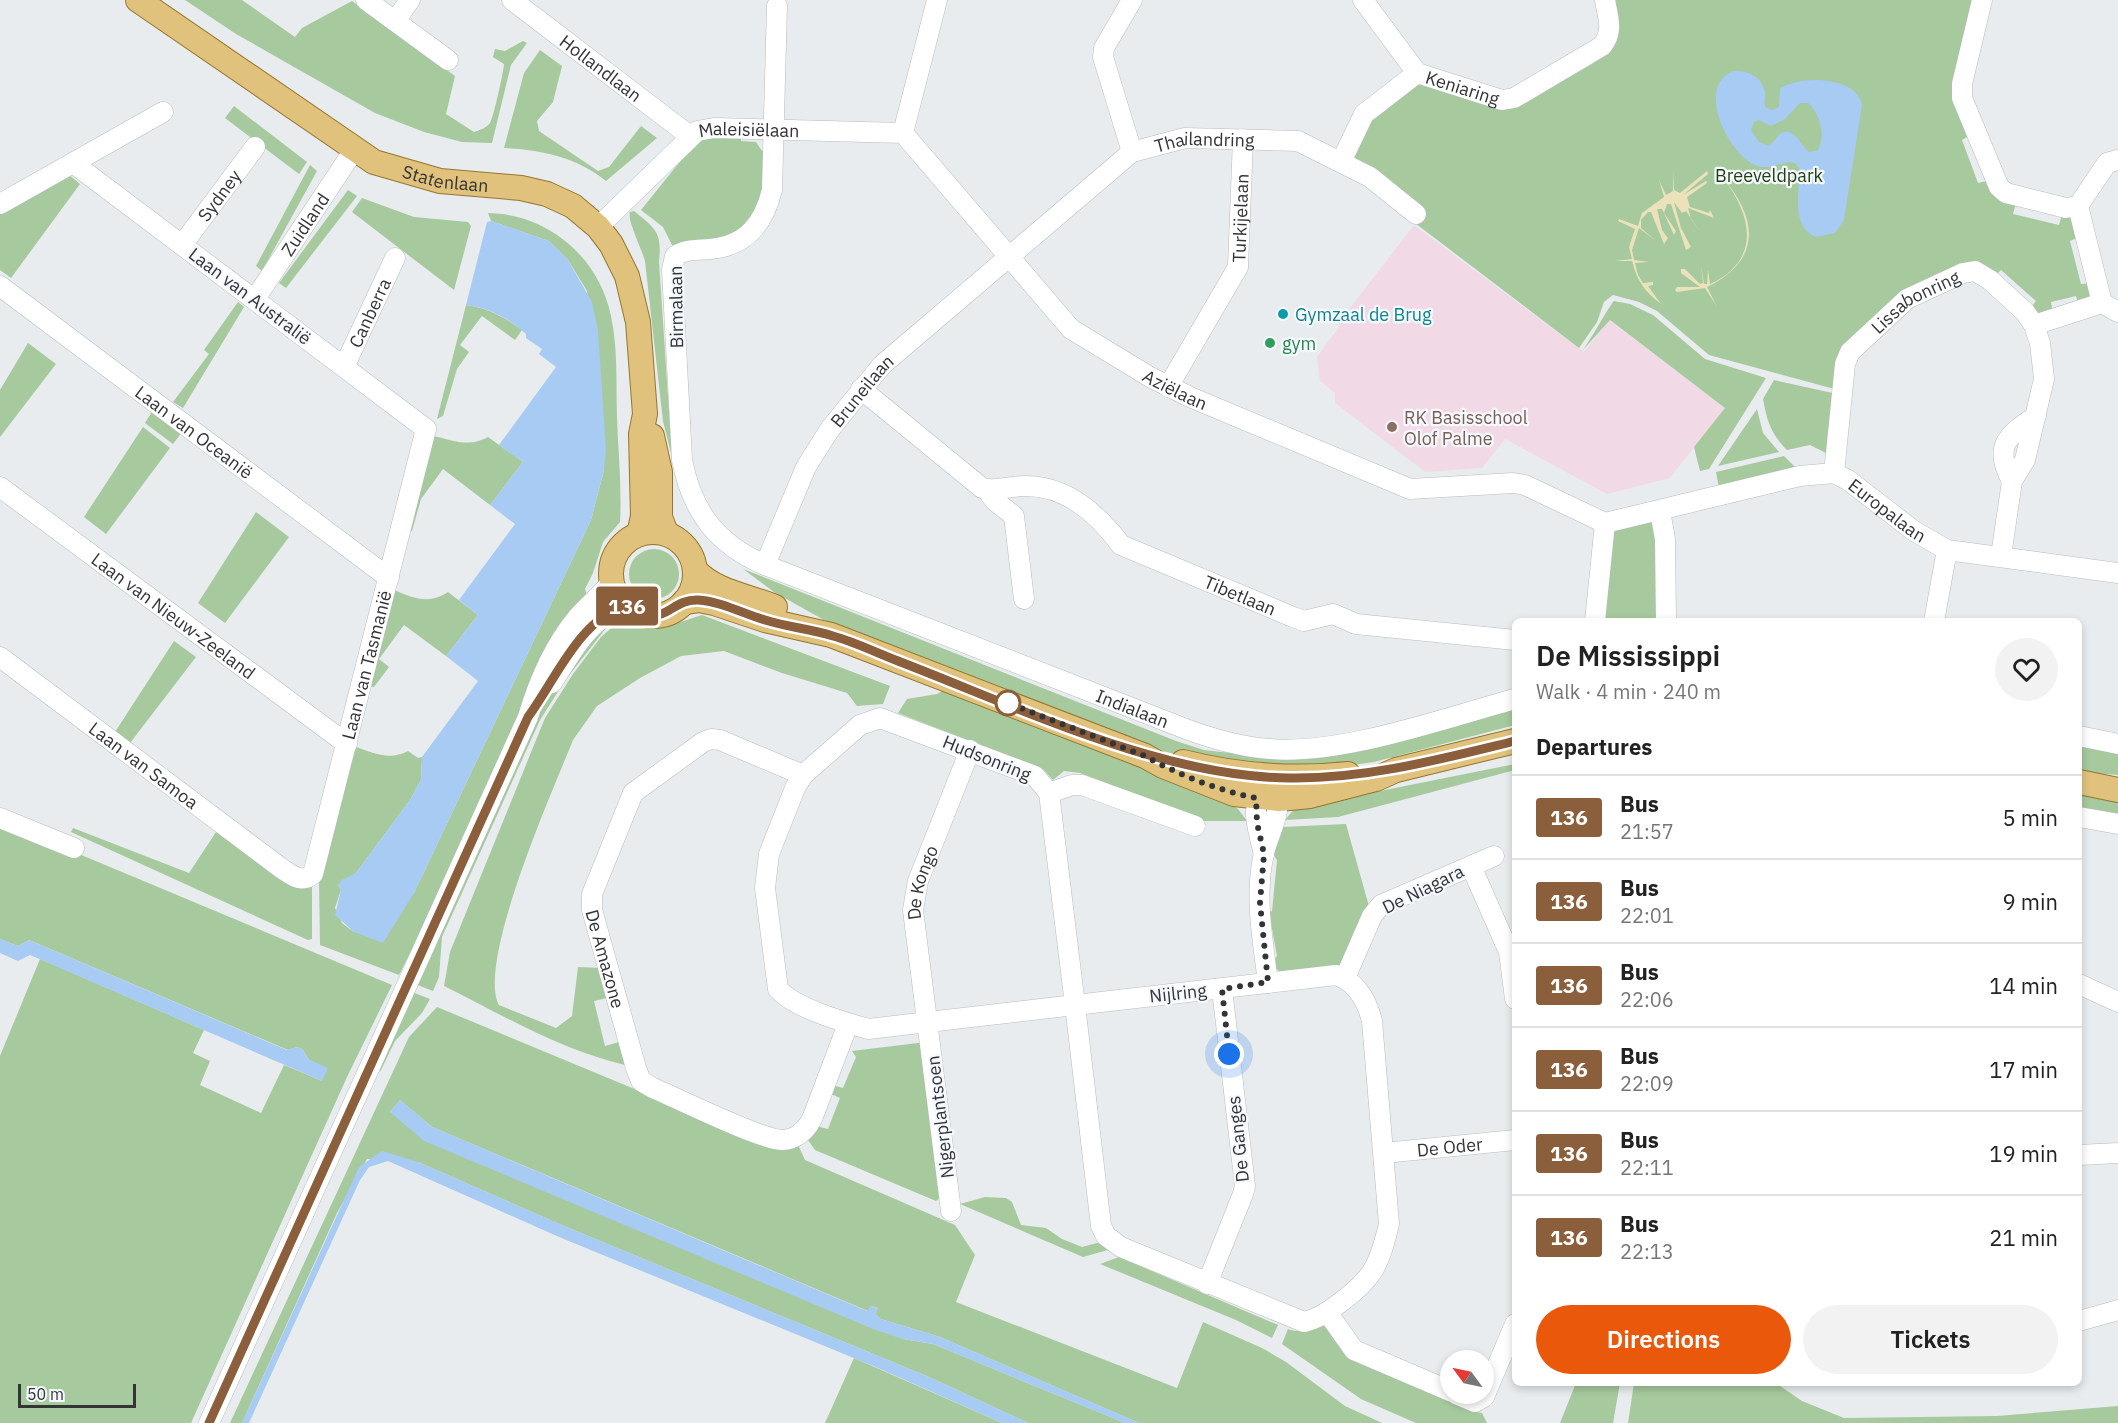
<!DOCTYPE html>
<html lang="en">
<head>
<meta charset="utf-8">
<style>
  body { margin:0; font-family:"IBM Plex Sans",sans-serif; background:#f2f2f2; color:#222; height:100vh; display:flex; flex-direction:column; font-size:22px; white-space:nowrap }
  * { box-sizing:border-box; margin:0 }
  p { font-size:20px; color:#767676 }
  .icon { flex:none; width:33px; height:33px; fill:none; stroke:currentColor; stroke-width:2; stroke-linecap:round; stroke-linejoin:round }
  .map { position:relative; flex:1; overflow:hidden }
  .details { position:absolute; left:1512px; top:618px; width:570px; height:768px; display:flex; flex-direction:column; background:#fff; border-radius:9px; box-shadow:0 3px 9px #0003 }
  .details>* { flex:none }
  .badge { padding:0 12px; border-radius:4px; font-size:21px; line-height:39px }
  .needle { width:39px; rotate:303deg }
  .tools { position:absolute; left:1440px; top:1350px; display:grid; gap:12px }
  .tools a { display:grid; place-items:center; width:54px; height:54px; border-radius:50%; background:#fff; box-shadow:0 3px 9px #0003; font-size:30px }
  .scale { position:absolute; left:18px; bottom:15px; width:118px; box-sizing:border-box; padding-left:6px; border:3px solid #333436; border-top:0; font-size:16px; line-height:21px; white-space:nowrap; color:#333436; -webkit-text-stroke:4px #f5f9fd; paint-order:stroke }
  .you { position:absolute; width:30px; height:30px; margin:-15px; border:4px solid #fff; border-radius:50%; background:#1a73e8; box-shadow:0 0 0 9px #1a73e833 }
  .map>.badge { position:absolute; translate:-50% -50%; box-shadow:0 0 0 3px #fff }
  h2 { padding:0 24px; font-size:22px; line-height:54px }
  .round { display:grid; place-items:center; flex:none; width:63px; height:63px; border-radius:32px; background:#f2f2f2 }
  .overview { display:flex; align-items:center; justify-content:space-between; height:102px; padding:0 24px }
  h1 { font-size:28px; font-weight:600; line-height:45px }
  .primary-button { display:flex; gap:12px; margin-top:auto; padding:12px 24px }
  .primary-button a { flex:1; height:69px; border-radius:36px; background:#ea580c; color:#fff; font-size:24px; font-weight:600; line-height:69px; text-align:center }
  .primary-button a+a { background:#f2f2f2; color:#222 }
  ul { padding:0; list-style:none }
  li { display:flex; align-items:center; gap:18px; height:84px; padding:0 24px; border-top:2px solid #e0e0e0 }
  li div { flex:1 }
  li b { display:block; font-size:22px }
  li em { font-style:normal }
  li .badge { min-width:66px; font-weight:700; text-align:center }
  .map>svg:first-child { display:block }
  .education { fill:#f1dae6 }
  .green { fill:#a6c99d }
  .sand { fill:#ebe2bc }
  .water { fill:#a7cbf2; fill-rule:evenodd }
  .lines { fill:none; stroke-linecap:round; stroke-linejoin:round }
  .minor-casing { stroke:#b8bcbf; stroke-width:21 }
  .major-casing { stroke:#96762c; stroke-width:26 }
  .minor { stroke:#fff; stroke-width:20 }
  .major { stroke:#e0c27d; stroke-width:24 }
  .line-casing { stroke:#fff; stroke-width:14 }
  .line { stroke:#8b5e3c; stroke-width:9 }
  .walk { stroke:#333436; stroke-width:6; stroke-dasharray:0 10.8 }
  .culture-dot { fill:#0f9aa8; stroke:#f5f9fd; stroke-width:2 }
  .leisure-dot { fill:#2e9e5b; stroke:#f5f9fd; stroke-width:2 }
  .education-dot { fill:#8d6e63; stroke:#f5f9fd; stroke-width:2 }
  .stop-dot { fill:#fff; stroke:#8b5e3c; stroke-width:3 }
  .labels { text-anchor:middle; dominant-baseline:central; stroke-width:4.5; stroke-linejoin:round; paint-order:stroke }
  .street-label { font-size:18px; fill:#333436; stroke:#f5f9fd }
  .park-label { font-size:18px; fill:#1b3f10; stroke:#f5f9fd }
  .culture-label { font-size:18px; fill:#0d838f; stroke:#f5f9fd; text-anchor:start }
  .leisure-label { font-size:18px; fill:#27864d; stroke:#f5f9fd; text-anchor:start }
  .education-label { font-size:18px; fill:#785e54; stroke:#f5f9fd; text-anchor:start }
</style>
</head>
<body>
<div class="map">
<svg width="2118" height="1423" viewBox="0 0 2118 1423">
  <rect width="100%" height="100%" fill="#e8ecef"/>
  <path class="education" d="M1414,225L1584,352L1609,320L1725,408L1670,478L1607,494L1505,439L1482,468L1425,472L1335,403V393L1320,381L1317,357L1339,327L1340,321Z"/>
  <g class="green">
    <path d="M185,0H242L295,37L302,28L352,1L455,76L446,114L474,132C480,130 486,128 490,123C493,119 504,70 504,64L493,57L495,49L505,51L523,41L527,43L511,65L492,143L462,142L424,132L375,113L236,34Z"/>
    <path d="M1609,0H1978L1968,20L1972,134L1962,140L1978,183L1991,180L2016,203L2013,214L2059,225L2062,214L2073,218L2081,236L2070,241L2081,284L2094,283L2095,294L2079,307L2076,296L2051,302L2053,314L2041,317L2029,310L2036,301L2001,270L1993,278L1987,272L1888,309L1838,390L1709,355L1657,311L1639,302L1613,295L1604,302L1597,322L1579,348L1415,223L1351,158L1368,117L1414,82L1500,104L1558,78L1566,79L1594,63Z"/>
    <path d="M540,50L562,66L553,102L537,121L539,131L598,171L609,167L641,126L657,138L606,181C576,157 542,150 504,148L524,73Z"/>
    <path d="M234,106L307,162L299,174L225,118Z"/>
    <path d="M741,136V141L756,142L762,151H767L762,208L734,237L672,245L663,227L641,210L699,138Z"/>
    <path d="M310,165L317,171L262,271L256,266Z"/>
    <path d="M69,175L80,184L11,278L0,270V213Z"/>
    <path d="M348,190L357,196L286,288L279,283Z"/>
    <path d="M362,198L414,217L468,222L471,226L454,290L352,212Z"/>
    <path d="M634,211C656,229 662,232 659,262L672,457L663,421L645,261C642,249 627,221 630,212Z"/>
    <path d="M488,213C548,214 599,257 611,316C618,349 616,383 617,417C618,451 622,487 620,522L603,542L593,573L585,589L588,599L399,975L320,945L319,880L354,746C372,753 390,761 408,751L418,758L422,757L421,780L410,800L356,873L338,885L341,890L335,908L342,923L354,932L414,893L591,520L604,470L587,291L568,260L549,241L491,221Z"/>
    <path d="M1614,301L1630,304L1653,315L1705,359L1766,378L1709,469L1700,471L1694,447L1725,408L1610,320L1582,351C1589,343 1611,303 1614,301Z"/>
    <path d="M238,302L244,307L183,408L173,402L209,354L204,350Z"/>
    <path d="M466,305C488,308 504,317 522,330L515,340L482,316L460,345L469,352L457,369L443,416L437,419Z"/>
    <path d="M28,343L56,364L0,437V390Z"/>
    <path d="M1774,380L1837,394L1832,456L1810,445L1787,450C1771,434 1767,421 1763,399Z"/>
    <path d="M1757,409L1763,433L1779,452L1718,466Z"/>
    <path d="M153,410L182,432L173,444L145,423Z"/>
    <path d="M143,427L170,448L106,534L84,517Z"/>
    <path d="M433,436C453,440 468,448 488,437L523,462L490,505L443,469L421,499L412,531L408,530Z"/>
    <path d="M1784,456L1796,468L1719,488L1716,472Z"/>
    <path d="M256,512L289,537L225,623L198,603Z"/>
    <path d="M1652,520L1655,531L1656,621H1602L1611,528Z"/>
    <circle cx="654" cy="574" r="25"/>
    <path d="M743,569L1176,741L1204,750L1248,755L1515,709V725L1374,762L1317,770L1208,763L1145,746L824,620L774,592Z"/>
    <path d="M394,590C413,598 429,605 448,592L478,615L446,656L404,625L379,659L389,667L374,687L369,686Z"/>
    <path d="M702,615L890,686L883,704L857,706L847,693L782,673L724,651L681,656L640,678L597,706L573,740C554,788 476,962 499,1005L556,1028L572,1016L578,967L602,968L607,998L594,1001L605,1046L619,1042L625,1065C561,1050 502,1015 444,986L450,952L545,718L573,674L601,637L617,623L662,628Z"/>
    <path d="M607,627L566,679L540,720L442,937L439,977L433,991L415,984L538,713L582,647Z"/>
    <path d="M174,641L196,657L130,743L115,732Z"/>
    <path d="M948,688L1227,801L1238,809L1247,821H1201L1080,773L1064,771L1053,780L1044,770L898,713L907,699L937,694Z"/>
    <path d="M2079,742L2118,751V775L2079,772Z"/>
    <path d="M1515,764V770L1338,817L1285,820L1295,808Z"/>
    <path d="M2079,789L2118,798V817L2079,809Z"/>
    <path d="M0,821L392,985L347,1077L191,1423H0V1056L40,959L204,1030L193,1053L210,1061L200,1085L261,1113L284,1065L322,1081L302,1049L297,1047L288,1050L29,940L18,946L0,939Z"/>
    <path d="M1346,824L1370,910L1341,967L1282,973L1275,968L1272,962L1277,956L1269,912L1272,911L1277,860L1273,854L1282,827Z"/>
    <path d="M73,828L189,873L218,829L307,887L312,886V939L308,940L71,832Z"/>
    <path d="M412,992L430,999L422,1013L395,1041L380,1072L378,1066Z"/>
    <path d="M437,1007L772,1146L798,1145L805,1160L955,1225L975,1255L956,1302L1177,1388L1203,1322L1262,1348L1286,1362L1345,1406L1382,1423H1139L940,1337L881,1319L875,1314L878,1308L871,1306L868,1311L432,1127L400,1100L390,1112L903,1339L933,1344L1125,1423H1028L929,1377L564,1226L418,1162L367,1159L337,1213L242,1423H230L409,1037Z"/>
    <path d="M926,1042L932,1095L927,1101L932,1141L938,1145L941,1197L936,1201L815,1150L808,1140L816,1126L828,1129L840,1098L829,1093L832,1085L843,1088L856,1057L852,1051Z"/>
    <path d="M985,1197L1006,1198L1012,1202L1021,1225L1046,1228L1062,1239L1082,1247L1101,1242L1108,1250L1083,1257L960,1204Z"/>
    <path d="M1119,1257L1278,1325L1272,1338L1236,1320L1100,1264Z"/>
    <path d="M1327,1322L1347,1352L1474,1404L1471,1411L1482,1413L1487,1423H1416L1361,1399L1282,1344L1288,1329C1300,1334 1318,1329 1327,1322Z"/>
    <path d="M854,1358L1002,1423H825Z"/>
    <path d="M1576,1383H1620L1613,1423H1560Z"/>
    <path d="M1634,1383H1776L1802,1401L1844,1418L1997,1416L2118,1406V1423H1628Z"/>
  </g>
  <g class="sand">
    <path d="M1673,171L1674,190L1680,193L1707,171L1708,174L1683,195L1706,181L1707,183L1687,197L1690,207L1709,213L1710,210L1714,218L1688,208L1691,219L1701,233L1686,211L1682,213L1674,202L1681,228L1691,247L1686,250L1671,204H1667L1664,213L1676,231L1674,235L1662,209H1657L1662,230L1668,238L1664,244L1651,212H1648L1641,220V228L1656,241L1639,228L1632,250L1634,260L1649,262L1635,263L1638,275L1643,283L1653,282V285L1648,286L1661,304C1645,292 1637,281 1632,261H1615L1632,259L1629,247L1635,229L1618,221L1619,219L1638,226L1642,213L1664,197L1659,180L1666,195L1673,191Z"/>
    <path d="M1723,178C1759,220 1761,261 1707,287L1717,307L1705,288L1677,292L1675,290L1677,287H1700L1681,273V269H1685L1700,284L1703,283L1701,265L1704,284H1707L1708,269L1710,284C1761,261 1753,216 1723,178Z"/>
  </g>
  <g class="water">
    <path d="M1733,71C1747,70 1762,76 1765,92C1766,97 1764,101 1765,107L1772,110L1779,107L1780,89C1797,75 1857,75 1862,105L1844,220L1835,233L1816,237C1790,226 1800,191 1799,168L1795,163C1782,159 1770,172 1755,165C1730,155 1694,88 1733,71ZM1800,103H1808C1820,114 1826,135 1818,150L1809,152C1802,146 1794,128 1783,132C1778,134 1774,142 1769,146L1759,142L1751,130L1754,122L1759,120L1771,126L1785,119Z"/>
    <path d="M491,221L549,241L568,260L592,302L598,330L606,450L604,470L591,520L414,893L383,943L354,932L335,915L341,890L338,885L342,880L356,873L410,800L421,780L422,757L478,681L446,656L478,615L459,600L515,524L490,505L523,462L499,445L556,367L539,354L542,349L526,338V334C508,318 489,308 466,305L487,222Z"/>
    <path d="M0,939L18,946L29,940L287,1050L297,1047L302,1049L308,1059L328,1068L322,1081L30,955L18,961L0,953Z"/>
    <path d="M400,1100L432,1127L867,1311L871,1306L878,1308L875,1314L881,1319L940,1337L1139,1423H1125L933,1344L903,1339L873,1329L424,1141L390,1112Z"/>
    <path d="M382,1151L418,1162L564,1226L929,1377L1028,1423H1002L878,1368L559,1237L388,1161L369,1167L360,1180L249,1423H242L359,1167Z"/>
  </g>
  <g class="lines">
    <defs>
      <g id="minor">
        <path d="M366,0L448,60"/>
        <path id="s1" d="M512,0L690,136"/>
        <path id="s2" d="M937,0L903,133L1071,329L1150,377L1190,397L1410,489L1513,483L1525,485L1605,523L1800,476L1834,473L1848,480L1914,531L1947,550L2118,573"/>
        <path d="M1132,0L1104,48L1103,57L1132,152"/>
        <path d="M1363,0L1417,73"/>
        <path d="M1982,0L1962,84V98L1999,187L2006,193L2066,208L2078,206L2107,163L2118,160"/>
        <path id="s3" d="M777,6L772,190C764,223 747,246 710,249C697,250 686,249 675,256L672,270L682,460C692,511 716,544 765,565L1186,729C1213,739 1241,747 1270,749C1342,755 1444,718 1515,699"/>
        <path d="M395,21L410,0"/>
        <path id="s4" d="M1417,73L1502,100L1514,98L1602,46C1614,31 1608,18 1605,0"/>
        <path d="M1341,162L1364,114L1417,73"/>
        <path d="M0,204L163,112"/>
        <path d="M2078,206L2102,303L2118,312"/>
        <path id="s5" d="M598,227L697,131L714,128L903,133"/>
        <path id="s6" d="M182,245L255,147"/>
        <path id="s7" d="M0,286L389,578"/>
        <path id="s8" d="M255,299L354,150"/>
        <path d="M2034,325L2102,303"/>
        <path id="s9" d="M344,367L395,258"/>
        <path id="s10" d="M1168,387L1238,267L1243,139"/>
        <path id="s11" d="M861,389L982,488C995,492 1010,486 1024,486C1066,485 1097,513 1121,545L1293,617L1304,621L1333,614L1356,624L1515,640"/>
        <path id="s12" d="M1834,473L1845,364L1850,352L1907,299L1963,273L1975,271L1990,280L2025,312L2034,325L2040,343L2044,379L2025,460L2012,481L2001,556"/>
        <path d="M2012,481C1993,447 2007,435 2036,416"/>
        <path id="s13" d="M0,487L347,744"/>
        <path d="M987,490L995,501L1014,516L1024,599"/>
        <path d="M1660,511L1665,539L1666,621"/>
        <path id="s14" d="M765,565L806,467L830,429L882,365L1132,152L1185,138L1298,141L1370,177L1416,214"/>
        <path d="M1595,621L1605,523"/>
        <path d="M1934,621L1947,550"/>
        <path id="s15" d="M0,657L281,868C292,875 301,884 313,874L426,429L73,163"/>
        <path d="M552,683C571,653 589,618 625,605"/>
        <path d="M880,718L1035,776L1049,793L1075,1005L868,1029C844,1022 794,1008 778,989L765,888L769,854L795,788L803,775L860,725Z"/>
        <path d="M2079,736L2118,744"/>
        <path id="s16" d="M803,775L720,740L711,739L703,742L633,793L592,894V910L636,1068L641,1081L653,1088C677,1098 763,1141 783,1140C797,1139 806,1130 812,1119L848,1024"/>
        <path d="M1263,785C1250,807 1258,830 1264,854"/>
        <path d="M1049,793L1072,785H1082L1195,826"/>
        <path d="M2079,817L2118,824"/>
        <path d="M0,818L74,848"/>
        <path d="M1471,866L1494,856"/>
        <path d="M1336,975C1357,982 1367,1001 1372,1021L1389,1224C1379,1266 1373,1279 1337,1305C1327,1313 1317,1319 1304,1322L1121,1247L1106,1236L1101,1226L1075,1005Z"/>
        <path d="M1345,978L1372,916L1381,905L1471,866L1509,952L1515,999"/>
        <path d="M1268,983C1263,941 1254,895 1264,853C1269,831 1285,810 1273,787"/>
        <path d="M2079,984L2118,1002"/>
        <path id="s17" d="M1384,1153L1515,1140"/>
        <path d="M2079,1155L2118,1153"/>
        <path id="s18" d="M951,1211L913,910L918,881L970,750"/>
        <path d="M1207,1284L1243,1194L1245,1186L1222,989"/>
        <path d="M1327,1312L1354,1350L1450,1391"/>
        <path d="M2079,1321L2118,1310"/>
        <path d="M1456,1394L1475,1402L1484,1397L1515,1324"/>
        <path d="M209,1423L528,717C538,683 554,646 577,618C588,605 602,595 612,581"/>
      </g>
      <g id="major">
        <path id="s19" d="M138,0L374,162L440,181L521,188L547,194L573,206L598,227L611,244L627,276L638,322L645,414L641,434L643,516L639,534"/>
        <path d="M652,436L660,472V517L666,533"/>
        <circle cx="653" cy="574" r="42"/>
        <path d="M695,570C715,592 749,596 775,607"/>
        <path d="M684,602L699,600L714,603L765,620L831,635L1145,756L1163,766L1234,794L1279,799L1310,796L1376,779L1396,770L1515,741"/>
        <path d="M1183,762C1238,776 1291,780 1348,774"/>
        <path d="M2079,782L2118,790"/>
      </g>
    </defs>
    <use href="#minor" class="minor-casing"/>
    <use href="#major" class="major-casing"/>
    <use href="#minor" class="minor"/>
    <use href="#major" class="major"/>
  </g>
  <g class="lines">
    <defs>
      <path id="line" d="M209,1423L528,717C556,679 578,622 625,605C667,632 667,599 698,600C720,601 744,614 765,620C787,627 811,629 833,636C855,642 877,653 898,661C1018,707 1161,777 1290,778C1367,779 1441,759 1515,741"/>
    </defs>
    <use href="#line" class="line-casing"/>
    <use href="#line" class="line"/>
    <path class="walk" d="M1008,703L1000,700L1145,756C1179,775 1217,790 1256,798L1257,823L1264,854L1260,903L1268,982L1222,989L1229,1054"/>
  </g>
  <circle class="culture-dot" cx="1283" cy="314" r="6"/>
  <circle class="leisure-dot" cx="1270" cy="343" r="6"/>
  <circle class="education-dot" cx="1392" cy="427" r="6"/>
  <circle class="stop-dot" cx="1008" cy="703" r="12"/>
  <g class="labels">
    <g class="street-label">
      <text stroke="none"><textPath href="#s1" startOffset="112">Hollandlaan</textPath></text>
      <text stroke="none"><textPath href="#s4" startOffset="48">Keniaring</textPath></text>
      <text stroke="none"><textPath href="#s5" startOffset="190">Maleisiëlaan</textPath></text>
      <text stroke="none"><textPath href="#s14" startOffset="636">Thailandring</textPath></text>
      <text stroke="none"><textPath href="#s19" startOffset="360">Statenlaan</textPath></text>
      <text stroke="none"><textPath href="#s6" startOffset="62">Sydney</textPath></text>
      <text stroke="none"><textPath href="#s10" startOffset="188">Turkijelaan</textPath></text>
      <text stroke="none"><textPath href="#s8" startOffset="90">Zuidland</textPath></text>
      <text transform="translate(250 296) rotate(37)">Laan van Australië</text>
      <text stroke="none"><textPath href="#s12" startOffset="206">Lissabonring</textPath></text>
      <text transform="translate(676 307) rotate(-91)">Birmalaan</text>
      <text stroke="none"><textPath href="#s9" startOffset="60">Canberra</textPath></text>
      <text stroke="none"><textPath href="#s2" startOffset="516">Aziëlaan</textPath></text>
      <text stroke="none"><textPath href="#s14" startOffset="201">Bruneilaan</textPath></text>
      <text stroke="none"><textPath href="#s7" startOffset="243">Laan van Oceanië</textPath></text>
      <text stroke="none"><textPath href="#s2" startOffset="1275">Europalaan</textPath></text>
      <text stroke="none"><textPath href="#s11" startOffset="446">Tibetlaan</textPath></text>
      <text stroke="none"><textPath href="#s13" startOffset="216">Laan van Nieuw-Zeeland</textPath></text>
      <text stroke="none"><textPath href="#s15" startOffset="603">Laan van Tasmanië</textPath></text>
      <text stroke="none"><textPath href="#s3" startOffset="1052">Indialaan</textPath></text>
      <text transform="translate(987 758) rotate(22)">Hudsonring</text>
      <text stroke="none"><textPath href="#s15" startOffset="180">Laan van Samoa</textPath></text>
      <text stroke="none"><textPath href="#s18" startOffset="332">De Kongo</textPath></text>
      <text transform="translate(1423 889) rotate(-26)">De Niagara</text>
      <text stroke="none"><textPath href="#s16" startOffset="370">De Amazone</textPath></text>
      <text transform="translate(1178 993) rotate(-6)">Nijlring</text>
      <text transform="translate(940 1117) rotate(-97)">Nigerplantsoen</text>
      <text transform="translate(1238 1139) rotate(-96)">De Ganges</text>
      <text stroke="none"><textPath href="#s17" startOffset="66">De Oder</textPath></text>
    </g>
    <g class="park-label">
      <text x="1769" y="175">Breeveldpark</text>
    </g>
    <g class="culture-label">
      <text x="1295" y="314">Gymzaal de Brug</text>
    </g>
    <g class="leisure-label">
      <text x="1282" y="343">gym</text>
    </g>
    <g class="education-label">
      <text x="1404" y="417">RK Basisschool<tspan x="1404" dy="21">Olof Palme</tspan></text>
    </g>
  </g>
</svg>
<div class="tools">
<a><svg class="needle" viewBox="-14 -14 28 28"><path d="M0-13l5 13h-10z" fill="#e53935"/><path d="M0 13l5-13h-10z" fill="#767676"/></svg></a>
</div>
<div class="scale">50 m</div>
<div class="you" style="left:1229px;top:1054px"></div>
<b class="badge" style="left:627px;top:606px;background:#8b5e3c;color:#fff">136</b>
<section class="details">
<div class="overview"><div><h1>De Mississippi</h1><p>Walk · 4 min · 240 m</p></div><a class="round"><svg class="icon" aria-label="heart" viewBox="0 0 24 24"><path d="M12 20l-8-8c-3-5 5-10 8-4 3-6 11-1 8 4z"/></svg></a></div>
<h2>Departures</h2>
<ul>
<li><span class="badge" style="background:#8b5e3c;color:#fff">136</span><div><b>Bus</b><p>21:57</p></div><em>5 min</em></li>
<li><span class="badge" style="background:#8b5e3c;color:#fff">136</span><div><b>Bus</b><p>22:01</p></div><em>9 min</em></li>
<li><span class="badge" style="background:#8b5e3c;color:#fff">136</span><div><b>Bus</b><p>22:06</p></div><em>14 min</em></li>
<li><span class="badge" style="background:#8b5e3c;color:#fff">136</span><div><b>Bus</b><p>22:09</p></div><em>17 min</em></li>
<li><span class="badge" style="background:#8b5e3c;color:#fff">136</span><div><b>Bus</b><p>22:11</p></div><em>19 min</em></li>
<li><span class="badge" style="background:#8b5e3c;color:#fff">136</span><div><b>Bus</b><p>22:13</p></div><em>21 min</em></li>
</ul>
<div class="primary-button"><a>Directions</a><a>Tickets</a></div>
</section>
</div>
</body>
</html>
